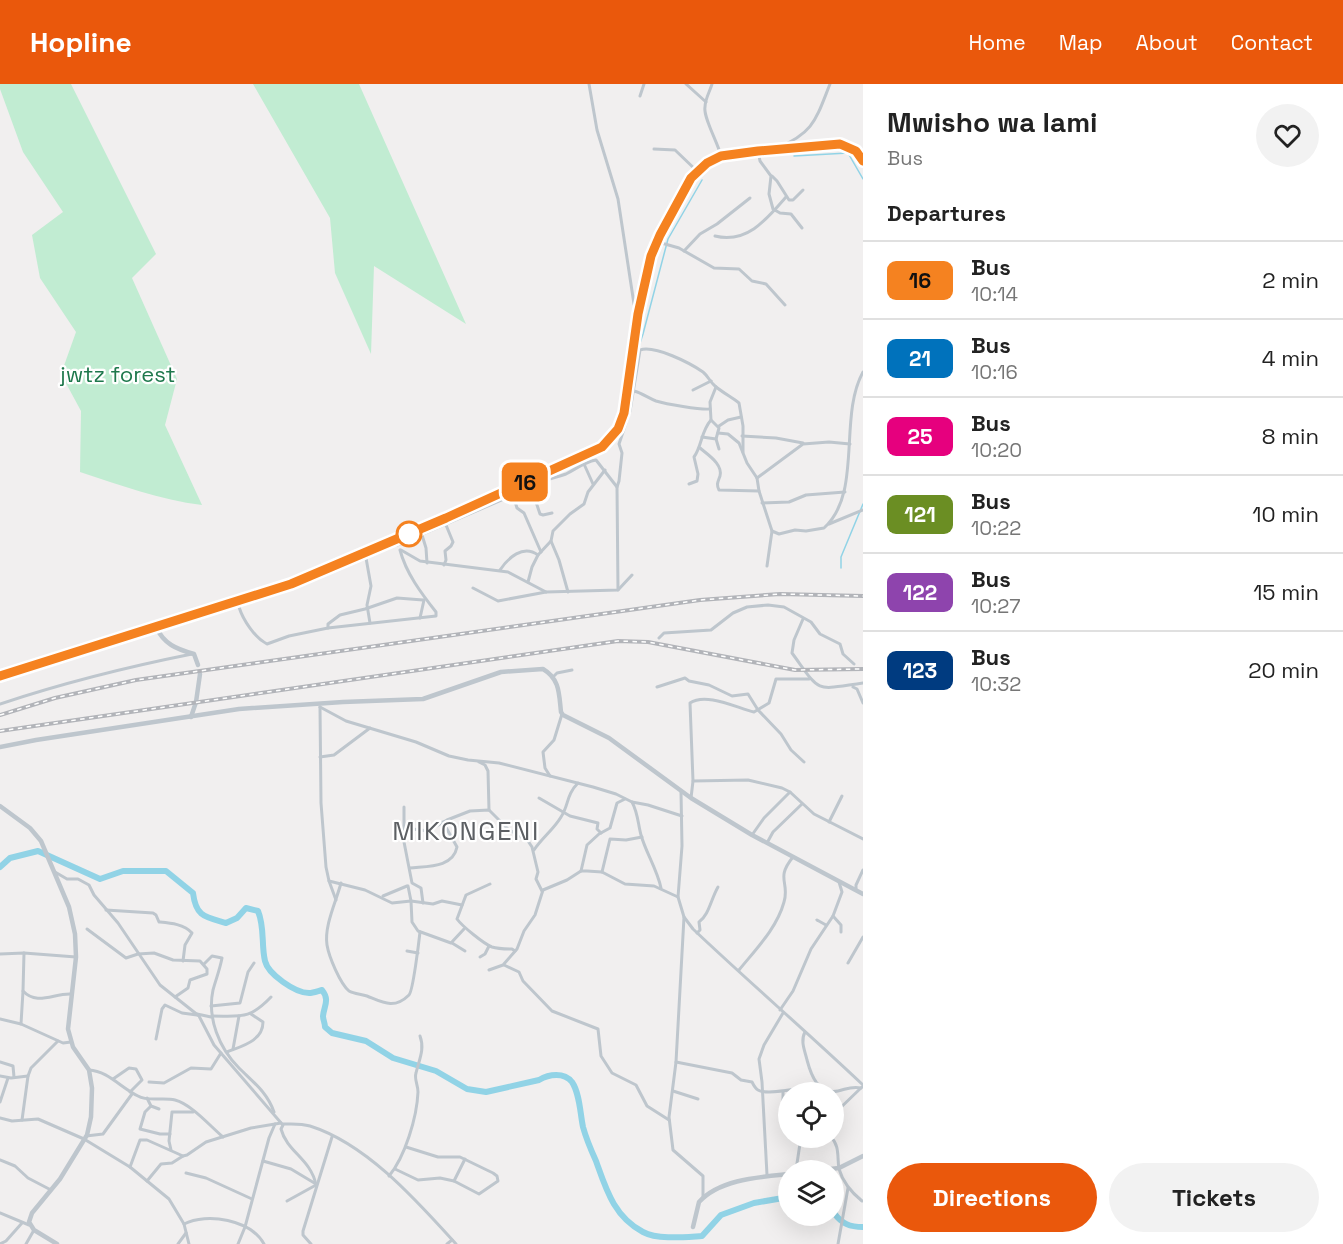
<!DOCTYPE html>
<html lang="en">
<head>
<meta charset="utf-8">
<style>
  body { margin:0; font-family:"Space Grotesk",sans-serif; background:#f2f2f2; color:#222; height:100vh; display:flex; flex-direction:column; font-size:22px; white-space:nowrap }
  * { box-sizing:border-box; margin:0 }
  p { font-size:20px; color:#767676 }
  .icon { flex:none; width:33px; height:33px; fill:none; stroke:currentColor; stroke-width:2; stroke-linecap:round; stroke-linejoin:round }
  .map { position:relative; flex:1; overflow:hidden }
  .drawer { display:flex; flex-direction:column; background:#fff; width:480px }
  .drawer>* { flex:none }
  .badge { padding:0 12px; border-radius:9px; font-size:21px; line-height:39px }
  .tools { position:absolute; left:778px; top:998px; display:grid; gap:12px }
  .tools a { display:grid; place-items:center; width:66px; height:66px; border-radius:50%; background:#fff; box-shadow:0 6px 24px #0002; font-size:30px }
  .map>.badge { position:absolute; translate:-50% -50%; box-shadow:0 0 0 3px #fff }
  h2 { padding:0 24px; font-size:22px; line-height:54px }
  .round { display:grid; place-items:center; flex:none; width:63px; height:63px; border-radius:32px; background:#f2f2f2 }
  .summary { display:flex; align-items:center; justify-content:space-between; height:102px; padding:0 24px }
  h1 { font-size:28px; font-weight:700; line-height:45px }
  .button { display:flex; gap:12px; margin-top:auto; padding:12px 24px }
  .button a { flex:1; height:69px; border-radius:36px; background:#ea580c; color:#fff; font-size:24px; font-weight:700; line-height:69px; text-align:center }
  .button a+a { background:#f2f2f2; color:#222 }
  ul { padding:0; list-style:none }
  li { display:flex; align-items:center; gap:18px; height:78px; padding:0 24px; border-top:2px solid #e0e0e0 }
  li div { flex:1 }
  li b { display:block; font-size:22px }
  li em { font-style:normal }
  li .badge { min-width:66px; font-weight:700; text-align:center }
  header { display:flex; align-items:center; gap:36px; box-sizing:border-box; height:84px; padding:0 30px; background:#ea580c; color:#fff }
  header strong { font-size:28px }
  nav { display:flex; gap:33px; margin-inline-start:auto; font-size:21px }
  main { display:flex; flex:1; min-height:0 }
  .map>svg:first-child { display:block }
  .green { fill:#c1ecd2 }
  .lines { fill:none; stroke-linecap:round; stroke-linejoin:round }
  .stream { stroke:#91d3e6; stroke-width:1.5 }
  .river { stroke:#91d3e6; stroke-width:6 }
  .minor { stroke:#bec6cd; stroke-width:3 }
  .tertiary { stroke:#bec6cd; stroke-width:4.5 }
  .primary { stroke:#b1becc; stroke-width:5 }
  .rail-casing { stroke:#b2b4b9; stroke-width:4 }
  .rail { stroke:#fff; stroke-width:1.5; stroke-dasharray:4.5; stroke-linecap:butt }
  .line-casing { stroke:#fff; stroke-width:14 }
  .line { stroke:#f58220; stroke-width:9 }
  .stop-dot { fill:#fff; stroke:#f58220; stroke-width:3 }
  .labels { text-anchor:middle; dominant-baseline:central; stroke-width:4.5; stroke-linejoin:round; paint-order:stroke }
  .park-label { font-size:22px; fill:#1e784c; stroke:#fff }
  .quarter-label { font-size:26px; letter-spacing:1.5px; fill:#5c5f63; stroke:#fff }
</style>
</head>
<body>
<header>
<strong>Hopline</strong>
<nav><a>Home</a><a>Map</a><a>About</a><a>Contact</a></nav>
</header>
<main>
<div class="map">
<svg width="863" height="1160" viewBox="0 0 863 1160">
  <rect width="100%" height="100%" fill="#f1efef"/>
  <g class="green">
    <path d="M0,0H71L156,170L132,194L177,295L165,341L202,421C160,416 120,401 80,388L81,327L61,290L76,248L40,194L32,151L63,128L23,68L0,5Z"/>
    <path d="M253,0H359L466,240L374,182L371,270L335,189L330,134Z"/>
  </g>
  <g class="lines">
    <g class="stream">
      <path d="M794,72L848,69L863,95"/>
      <path d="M630,318L636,271L643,250L668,155L702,96"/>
      <path d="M459,433L592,374L618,353L623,343"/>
      <path d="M841,484V473L863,420"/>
      <path d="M277,506L314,494L397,460"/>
    </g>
    <g class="river">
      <path d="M0,783L10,774L38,767L100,795L123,787H166L193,809C196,833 205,833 226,839L237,834L246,824L258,827C265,844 261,860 265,877C268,890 295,909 309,909C313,909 318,907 322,906C330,916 324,922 323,932C323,936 325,939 325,943L332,949L366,957L393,974L436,987L467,1005L486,1008L539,996C549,990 564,988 572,998C580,1010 580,1029 583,1043C586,1054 591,1066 596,1077C606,1105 614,1133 643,1148C658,1156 685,1153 702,1152L721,1131L754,1119L789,1113"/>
      <path d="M834,1129C842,1140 850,1143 863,1143"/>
    </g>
    <g class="minor">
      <path d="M589,0L597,46L618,115L634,220L637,228"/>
      <path d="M686,0L706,18"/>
      <path d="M712,0C710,7 705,15 705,23C703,33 718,59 721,72"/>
      <path d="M640,12L644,0"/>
      <path d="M777,64C814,49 816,35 830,0"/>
      <path d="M654,65L675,66L698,88"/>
      <path d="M758,67L760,77L771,92L769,110L773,125L780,129L791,130L802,144"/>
      <path d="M772,92L777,97L789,116H793L803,106"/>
      <path d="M715,152C747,160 767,135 786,113"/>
      <path d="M658,158L679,164L714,184L739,185L752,197L766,200L785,221"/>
      <path d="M684,167L700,150L717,140L750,114"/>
      <path d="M716,303L710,318L711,336L719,344L716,355"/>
      <path d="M693,306L711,297"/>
      <path d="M634,307C642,309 648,314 656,317C666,320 700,326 710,325"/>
      <path d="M719,342L728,336L741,333"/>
      <path d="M718,349L728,350L739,359L747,379L757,394L759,407L772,447"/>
      <path d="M742,352L776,354L803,359"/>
      <path d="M702,353L716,355L719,365"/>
      <path d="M700,364C708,371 723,380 720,392C718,398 716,400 719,406L759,407"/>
      <path d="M584,380L593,400"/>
      <path d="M757,394L803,360L829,358L850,360"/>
      <path d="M689,400L697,397L698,390L694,373C702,362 701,347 711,336"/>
      <path d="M531,403L540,430L543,431L552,429"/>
      <path d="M513,411L517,424L524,429L541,468"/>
      <path d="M762,419L789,418L806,411L845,408"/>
      <path d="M829,440L863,426"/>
      <path d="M422,451L426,464L427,479"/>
      <path d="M551,457L559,476L568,508"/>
      <path d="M397,461L539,400C548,394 556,394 566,390C576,385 584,378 596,376L617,403"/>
      <path d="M401,466L420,477L508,488L546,508"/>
      <path d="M366,474L371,502L367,521L370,539"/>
      <path d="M444,481L446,476L445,467L451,462L453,458L446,441"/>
      <path d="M767,482L772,447L779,450L795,446L806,447L824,444C863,409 838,333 863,288"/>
      <path d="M500,486C508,474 523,460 538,471"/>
      <path d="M528,498L532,483L538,471L551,457L553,447L570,430L584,420L588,408L605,386"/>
      <path d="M473,504L498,517L546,508L618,506L632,491"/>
      <path d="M618,506L617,403L619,397L622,369L619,360L630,327L640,266C655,261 690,279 703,288C708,292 710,298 715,302C722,308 731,313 739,319L743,342V368"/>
      <path d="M239,523C243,536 255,554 267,560L289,552L328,544L436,532V528C421,509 406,489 400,466"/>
      <path d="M420,534L424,516"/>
      <path d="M803,535L794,556L792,569C822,610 813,606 863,599"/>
      <path d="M328,544V540L340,531L365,525L397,514L423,516"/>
      <path d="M659,554L664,549L711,546L733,529L747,523L768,521L784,523L811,538L820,550L840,560L843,570L854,580"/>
      <path d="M553,593L557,589L572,586"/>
      <path d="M657,603L685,594L689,597L709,601L732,612L748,610L758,626L781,650L791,666L804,678"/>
      <path d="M853,603L857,605L863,619"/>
      <path d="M0,620C63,599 127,583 192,570"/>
      <path d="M320,623L346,637L416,658L449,672L468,676L499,679L593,703L616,710L632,718L648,721L682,732"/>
      <path d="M320,623L321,719L326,783L329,797L365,806L392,819L411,817L433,820L442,817L462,821"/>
      <path d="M320,673L334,671L370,644"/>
      <path d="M479,678L485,681L488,687L489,726"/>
      <path d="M550,692L545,684L543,668L554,656L562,630"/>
      <path d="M693,697L748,696L782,704L790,708L814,730L863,755"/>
      <path d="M681,708L682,762L678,813L684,833L693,845C749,898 807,948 863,1001"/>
      <path d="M539,714L570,732L598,739L597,745L601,749"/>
      <path d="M691,714L693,697L690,619C706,608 737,624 754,628L769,619L776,595H809"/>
      <path d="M632,718C638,729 638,740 641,751C646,769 657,785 661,804"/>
      <path d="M404,723V758L412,799L421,804L423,819"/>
      <path d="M829,738L842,712"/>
      <path d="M405,744L428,747L447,736L470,727L489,726L508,745L528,757L532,763L538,788L536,795L542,807"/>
      <path d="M752,751L764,734L790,708"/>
      <path d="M767,759L773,748L802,720"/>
      <path d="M534,766C542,754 554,745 561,733C569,721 566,711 578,699"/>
      <path d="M410,784C427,782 453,784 457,763L443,738"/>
      <path d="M581,787L587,761L599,750L610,744L617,719L625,715"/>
      <path d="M55,788L67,795H78L89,801L94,811L118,839L160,901L199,932L214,961L282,1040C292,1040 300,1039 310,1042C367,1060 417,1117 456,1160"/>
      <path d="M602,788L610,755L626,756L642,753"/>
      <path d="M329,797L336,816"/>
      <path d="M839,798L842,808L833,832L841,841V848"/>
      <path d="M341,799C336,818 324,842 327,861C329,873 340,899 349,907C354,910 361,910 367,912C382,918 394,926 409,911C413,907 419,857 420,848"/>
      <path d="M490,800L466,811L457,835C462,842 484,860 492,863C498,865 505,865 512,865L515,867"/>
      <path d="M408,802L411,817L412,838L418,847L451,859L464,845"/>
      <path d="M856,806V801L863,786"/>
      <path d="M383,812L407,802"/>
      <path d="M106,826L153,829L156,831L159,838C170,839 184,840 192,849L185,861L183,877"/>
      <path d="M684,833L676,978L669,1033L673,1066L703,1092V1113"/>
      <path d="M817,836L826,841"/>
      <path d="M87,845L126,874L138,870L154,869L173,876L200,877L207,885V890L190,896L188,904L175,913"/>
      <path d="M697,849L700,846L699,838C709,831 711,815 718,803"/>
      <path d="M452,859L465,867"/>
      <path d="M407,867L418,869"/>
      <path d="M24,869L23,907C37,922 54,909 71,910"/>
      <path d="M0,870L24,869L76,873"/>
      <path d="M480,873L485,870L489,862"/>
      <path d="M848,879L863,853"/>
      <path d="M204,880L212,872L222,874C220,885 216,895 213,906C207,934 219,964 239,984C253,998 267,1008 274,1028"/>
      <path d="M504,881L519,888L523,897L552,927L598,945L601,972L612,989L636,1001L647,1022L669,1036"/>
      <path d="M489,886L503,881L517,865L524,847L535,831L543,806L567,796L581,787H587L602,788L625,800L654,802L678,813"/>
      <path d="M739,886C756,865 777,844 784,818C790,798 775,795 793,773"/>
      <path d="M211,922L240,919L248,888L254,879"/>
      <path d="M780,926L793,907L811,865L833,832"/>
      <path d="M197,930L211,933"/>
      <path d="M212,932C241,932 249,936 271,913"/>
      <path d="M0,935L21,940L63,959L71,958"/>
      <path d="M21,940L23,907"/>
      <path d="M805,948C800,957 805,967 807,976C811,991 818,1011 838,1007C847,1005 851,1002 861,1004"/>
      <path d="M156,955L162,925L165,921L182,929L197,931"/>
      <path d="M233,965L239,932"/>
      <path d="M227,968C242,962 263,957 263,938L251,930"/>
      <path d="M0,978L13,982L14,993"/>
      <path d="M676,978L732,989L741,996L752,998C753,1000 756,1005 758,1006C768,1012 805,1003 817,1001"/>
      <path d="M89,986C108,987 121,1004 138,1012C148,1018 163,1013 175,1016C191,1020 210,1042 223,1053"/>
      <path d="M0,992L11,994L28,992"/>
      <path d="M113,995L129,984L136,985L142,996L130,1008"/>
      <path d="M149,998L164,999L191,984L211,985L221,969"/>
      <path d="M673,1007L698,1015"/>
      <path d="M783,1008V1019L789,1026"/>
      <path d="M147,1014L151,1022L159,1025"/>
      <path d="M0,1018L8,994"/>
      <path d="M151,1022L145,1028L140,1045L160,1050H170"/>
      <path d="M834,1030L862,1003"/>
      <path d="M0,1034L12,1037L38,1035L84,1055L130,1083L169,1115L184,1140L189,1160"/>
      <path d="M22,1036L28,992L31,984L58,957"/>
      <path d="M283,1041L281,1045C287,1068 311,1075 316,1101"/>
      <path d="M86,1052L103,1050L132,1010"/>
      <path d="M831,1053C840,1062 837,1074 839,1085C843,1099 851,1108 862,1117"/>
      <path d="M171,1066L169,1057L172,1028H193"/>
      <path d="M0,1076L15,1082L28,1094L51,1106"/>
      <path d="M263,1077L291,1085L316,1100"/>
      <path d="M130,1083L140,1056H147L183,1072"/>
      <path d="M395,1085L418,1096L440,1094L454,1097L479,1110L498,1097L497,1092L493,1089L460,1073H438L406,1063"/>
      <path d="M796,1086L801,1053"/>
      <path d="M186,1089L206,1094L252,1115"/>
      <path d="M767,1091L762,998L759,975L764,961L783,929"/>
      <path d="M389,1092C405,1073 417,1033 418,1008C418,1001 414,995 416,989C419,976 425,965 420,952"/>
      <path d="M147,1097L161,1080L172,1079L183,1072L187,1071L206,1058L251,1044L281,1039"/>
      <path d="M454,1097L465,1075"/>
      <path d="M287,1117L316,1101"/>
      <path d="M0,1129L29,1141"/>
      <path d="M184,1140C207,1128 251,1136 264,1160"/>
      <path d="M0,1160L6,1157L22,1139"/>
      <path d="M26,1160L34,1146"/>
      <path d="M178,1160L186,1149"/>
      <path d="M238,1160L245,1143L269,1054L275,1040"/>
      <path d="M311,1160L303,1151V1147L332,1053"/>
      <path d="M447,1160L452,1156"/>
      <path d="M838,1160L848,1104"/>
    </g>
    <g class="tertiary">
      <path d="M156,543C164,560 176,565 194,570L198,581"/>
      <path d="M191,633L196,618L200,590"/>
      <path d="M0,663L36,656L239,625L343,618L423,615L501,588L543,585C560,595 559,610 561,628L563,631L609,654L691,714L752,751L863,810"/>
      <path d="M0,722L30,744L41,757L69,823L75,850L76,873L68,945L73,963L89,986L92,1004L91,1033L87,1051L60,1095L32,1129L29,1138L34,1146L57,1160"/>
      <path d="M822,1086L839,1084L863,1072"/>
      <path d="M693,1143L699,1118C720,1095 760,1093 789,1090"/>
    </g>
    <path class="primary" d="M0,592L308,493L602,363L618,345L624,329L638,230L651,173L659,151L691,94L707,79L721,72L758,67L840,60L856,67L863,77"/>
    <defs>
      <g id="rail">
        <path d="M0,631L55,614L136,596L700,516L780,510L863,512"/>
        <path d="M0,647L618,557L648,558L795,586L863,585"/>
      </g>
    </defs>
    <use href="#rail" class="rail-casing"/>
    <use href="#rail" class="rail"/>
  </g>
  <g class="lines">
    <defs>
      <path id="line" d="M0,592L291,500L446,434L602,363L618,345L624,329L638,230L651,172L660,151L691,94L707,79L721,72L758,67L840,60L856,67L863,77"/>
    </defs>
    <use href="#line" class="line-casing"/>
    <use href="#line" class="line"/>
  </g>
  <circle class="stop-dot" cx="409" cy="450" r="12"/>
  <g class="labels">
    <g class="park-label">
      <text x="118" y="290">jwtz forest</text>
    </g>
    <g class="quarter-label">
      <text x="466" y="747">MIKONGENI</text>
    </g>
  </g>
</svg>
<div class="tools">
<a><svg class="icon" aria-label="locate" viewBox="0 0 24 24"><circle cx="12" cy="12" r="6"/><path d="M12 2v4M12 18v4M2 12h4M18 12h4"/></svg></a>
<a><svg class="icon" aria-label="layers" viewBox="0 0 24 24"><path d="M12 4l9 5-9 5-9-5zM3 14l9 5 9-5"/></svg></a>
</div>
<b class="badge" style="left:525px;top:398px;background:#f58220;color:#111">16</b>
</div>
<section class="drawer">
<div class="summary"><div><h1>Mwisho wa lami</h1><p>Bus</p></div><a class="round"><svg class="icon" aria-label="heart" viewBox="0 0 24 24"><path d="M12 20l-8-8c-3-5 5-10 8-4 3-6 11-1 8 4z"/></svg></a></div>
<h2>Departures</h2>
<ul>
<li><span class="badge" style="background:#f58220;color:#111">16</span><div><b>Bus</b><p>10:14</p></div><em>2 min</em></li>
<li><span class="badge" style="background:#0072bc;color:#fff">21</span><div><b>Bus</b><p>10:16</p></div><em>4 min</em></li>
<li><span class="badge" style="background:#e6007e;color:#fff">25</span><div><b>Bus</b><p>10:20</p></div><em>8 min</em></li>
<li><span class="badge" style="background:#6b8e23;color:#fff">121</span><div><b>Bus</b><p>10:22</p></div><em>10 min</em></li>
<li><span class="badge" style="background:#8e44ad;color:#fff">122</span><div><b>Bus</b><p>10:27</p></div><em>15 min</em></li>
<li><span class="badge" style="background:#003b80;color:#fff">123</span><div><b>Bus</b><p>10:32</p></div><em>20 min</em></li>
</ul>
<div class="button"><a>Directions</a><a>Tickets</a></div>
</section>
</main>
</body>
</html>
